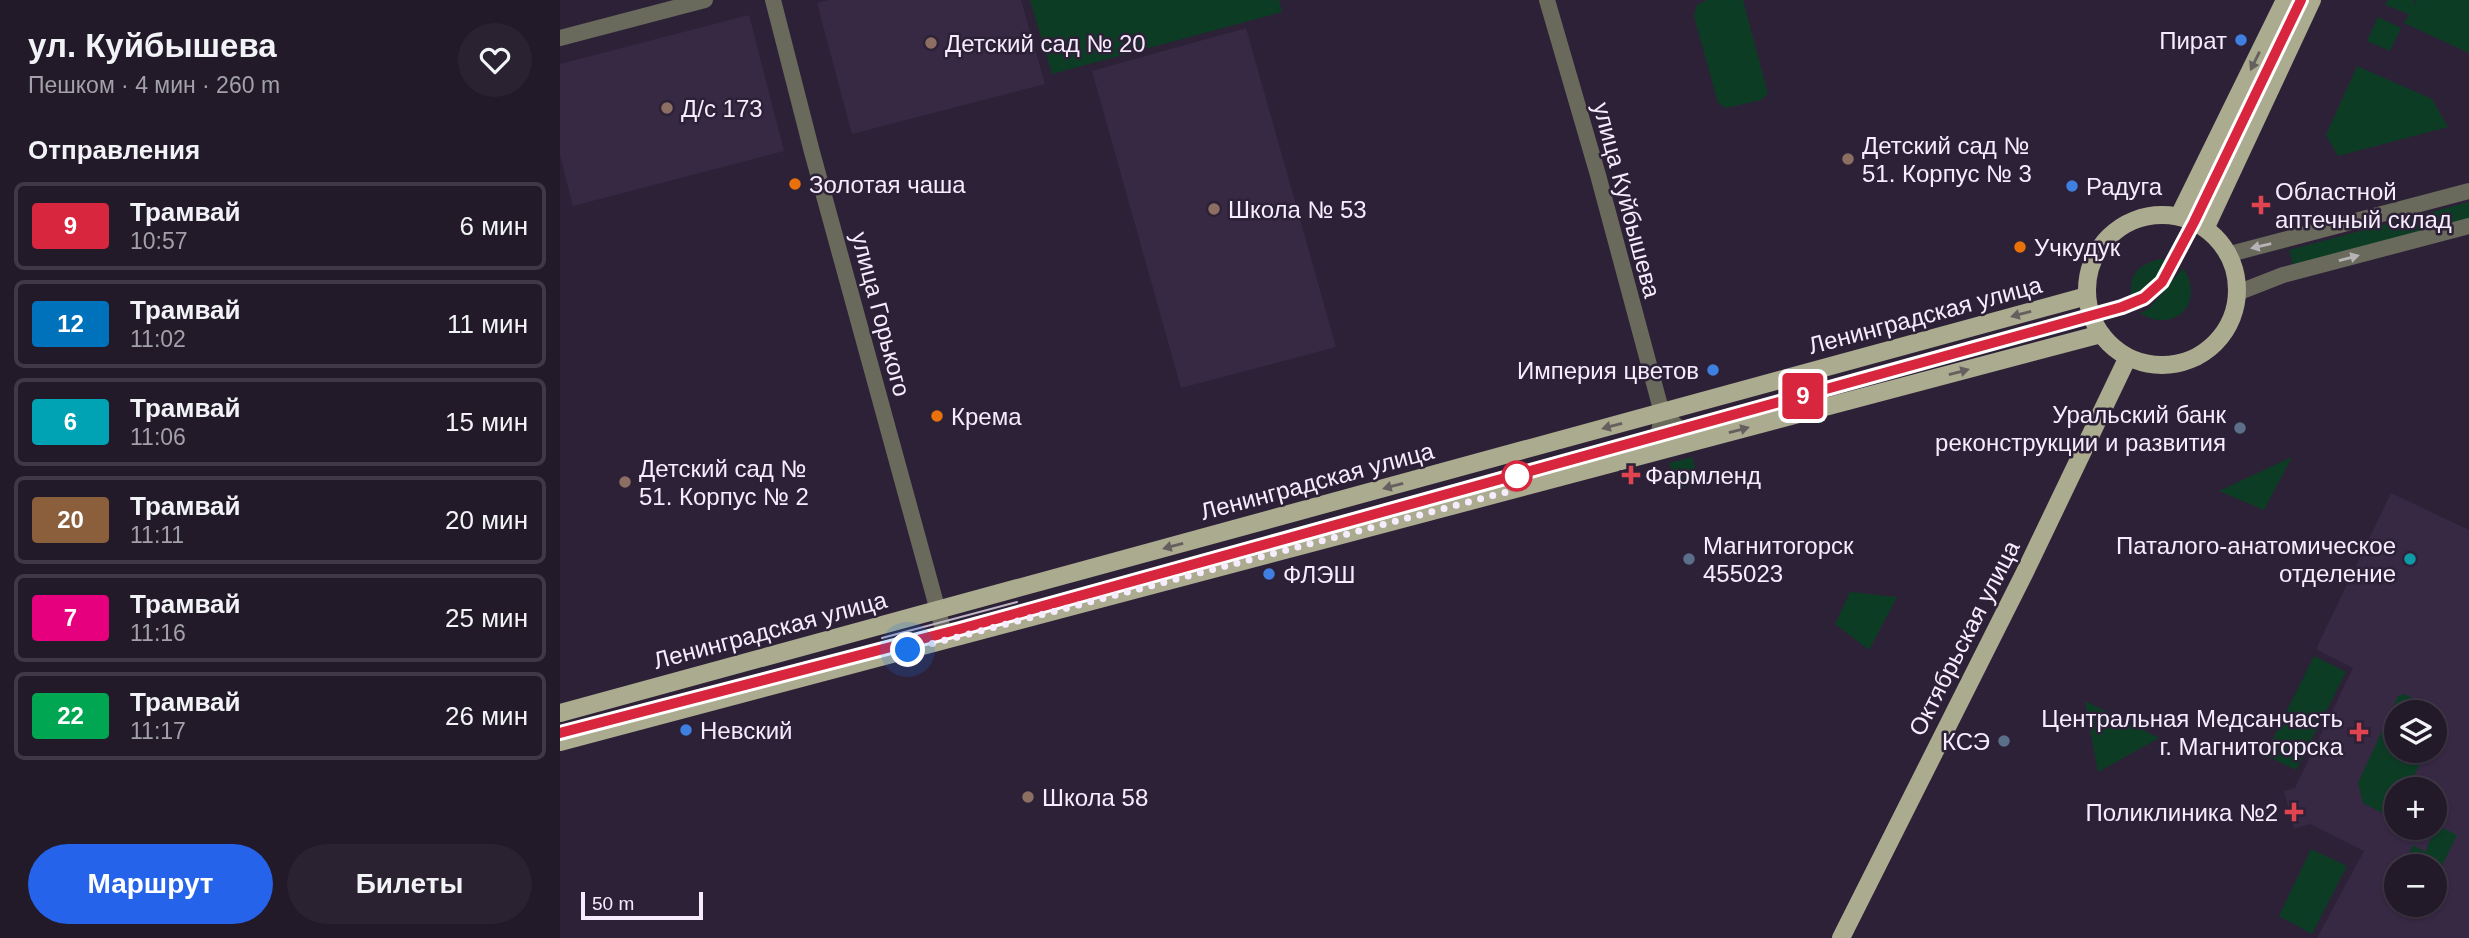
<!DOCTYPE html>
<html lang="ru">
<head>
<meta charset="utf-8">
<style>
  body { margin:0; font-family:Arial,sans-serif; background:#2a2231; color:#f1f3f6; height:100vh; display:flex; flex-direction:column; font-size:26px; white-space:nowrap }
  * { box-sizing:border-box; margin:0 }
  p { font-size:23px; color:#a2a0a8 }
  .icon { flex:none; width:38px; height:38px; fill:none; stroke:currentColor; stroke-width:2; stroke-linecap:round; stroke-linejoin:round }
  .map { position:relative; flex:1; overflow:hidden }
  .side { display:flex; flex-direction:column; background:#221929; width:560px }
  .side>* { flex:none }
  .badge { padding:0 14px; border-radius:5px; font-size:24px; line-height:46px }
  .controls { position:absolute; left:1824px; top:700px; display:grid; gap:14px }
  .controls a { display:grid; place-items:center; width:63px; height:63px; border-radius:50%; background:#221929; box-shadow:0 2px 5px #0004,0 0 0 2px #3f3846; font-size:35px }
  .scale { position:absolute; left:21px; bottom:18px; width:122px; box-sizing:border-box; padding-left:7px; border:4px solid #f5edfd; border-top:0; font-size:19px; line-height:24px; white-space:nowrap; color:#f5edfd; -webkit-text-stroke:5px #2d2137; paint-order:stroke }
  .you { position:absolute; width:35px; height:35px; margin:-18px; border:5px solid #fff; border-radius:50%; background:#1a73e8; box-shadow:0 0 0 10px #1a73e833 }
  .map>.badge { position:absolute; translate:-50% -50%; box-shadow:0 0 0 4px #fff }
  h2 { padding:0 28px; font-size:26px; line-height:63px }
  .round { display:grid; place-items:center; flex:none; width:74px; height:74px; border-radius:37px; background:#2a2231 }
  .overview { display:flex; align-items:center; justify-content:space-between; height:119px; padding:0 28px }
  h1 { font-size:33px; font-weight:700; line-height:52px }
  .cta { display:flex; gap:14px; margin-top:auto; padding:14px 28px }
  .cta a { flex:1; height:80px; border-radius:42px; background:#2563eb; color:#fff; font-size:28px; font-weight:700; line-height:80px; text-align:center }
  .cta a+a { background:#2a2231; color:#f1f3f6 }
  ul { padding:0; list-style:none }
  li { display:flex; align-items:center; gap:21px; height:88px; margin:0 14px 10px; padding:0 14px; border:4px solid #3f3846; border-radius:10px }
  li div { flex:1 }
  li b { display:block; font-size:26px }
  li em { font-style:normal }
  li .badge { min-width:77px; font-weight:700; text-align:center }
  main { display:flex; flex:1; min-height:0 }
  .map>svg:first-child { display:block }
  .built { fill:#372844; fill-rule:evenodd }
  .green { fill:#0d3c25 }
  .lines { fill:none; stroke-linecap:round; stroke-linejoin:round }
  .minor { stroke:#69695c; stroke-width:16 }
  .major { stroke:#abab90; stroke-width:18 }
  .tram { stroke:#bdb4c6; stroke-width:2 }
  .oneway { fill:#665f5f }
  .oneway2 { fill:#b6b2b5 }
  .line-casing { stroke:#fff; stroke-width:16 }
  .line { stroke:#d7263d; stroke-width:10 }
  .walk { stroke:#f5edfd; stroke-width:7; stroke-dasharray:0 12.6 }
  .shop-dot { fill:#3f7fe0; stroke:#2d2137; stroke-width:2.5 }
  .education-dot { fill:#8d6e63; stroke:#2d2137; stroke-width:2.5 }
  .food-dot { fill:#e8710a; stroke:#2d2137; stroke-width:2.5 }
  .health-dot { fill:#e0444e; stroke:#2d2137; stroke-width:2.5 }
  .service-dot { fill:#5c6f8a; stroke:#2d2137; stroke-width:2.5 }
  .stop-dot { fill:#fff; stroke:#d7263d; stroke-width:3.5 }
  .culture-dot { fill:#0f9aa8; stroke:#2d2137; stroke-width:2.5 }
  .labels { text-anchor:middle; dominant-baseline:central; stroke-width:5; stroke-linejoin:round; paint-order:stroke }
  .poi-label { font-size:24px; fill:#f5edfd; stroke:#2d2137; text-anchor:start }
  .street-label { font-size:24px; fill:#f5edfd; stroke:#2d2137 }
</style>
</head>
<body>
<main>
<section class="side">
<div class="overview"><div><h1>ул. Куйбышева</h1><p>Пешком · 4 мин · 260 m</p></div><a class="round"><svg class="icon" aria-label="heart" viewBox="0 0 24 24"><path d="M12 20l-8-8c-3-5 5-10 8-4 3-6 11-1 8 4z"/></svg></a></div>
<h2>Отправления</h2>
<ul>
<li><span class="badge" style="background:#d7263d;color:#fff">9</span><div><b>Трамвай</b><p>10:57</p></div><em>6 мин</em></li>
<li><span class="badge" style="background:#0072bc;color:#fff">12</span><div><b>Трамвай</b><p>11:02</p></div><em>11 мин</em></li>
<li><span class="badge" style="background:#00a3b4;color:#fff">6</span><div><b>Трамвай</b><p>11:06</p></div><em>15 мин</em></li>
<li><span class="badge" style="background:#8b5e3c;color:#fff">20</span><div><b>Трамвай</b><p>11:11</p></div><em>20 мин</em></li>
<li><span class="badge" style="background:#e6007e;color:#fff">7</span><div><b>Трамвай</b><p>11:16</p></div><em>25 мин</em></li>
<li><span class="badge" style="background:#00a651;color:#fff">22</span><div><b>Трамвай</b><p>11:17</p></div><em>26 мин</em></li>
</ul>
<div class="cta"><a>Маршрут</a><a>Билеты</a></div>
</section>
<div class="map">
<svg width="1909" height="938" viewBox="0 0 1909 938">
  <rect width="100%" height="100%" fill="#2d2137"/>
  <g class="built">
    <path d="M268,0H461L485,84L292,134L257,3Z"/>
    <path d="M189,15L224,151L13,206L0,155V64Z"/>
    <path d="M686,28L776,347L621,388L532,71Z"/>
    <path d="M1831,493L1909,530V938H1757L1804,851L1750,824L1734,829L1724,791L1735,788L1793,668L1756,649ZM1836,712H1874V751H1836ZM1836,789H1874V828H1836ZM1836,866H1874V905H1836Z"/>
  </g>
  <g class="green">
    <path d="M470,0H719L722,12L492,74Z"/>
    <path d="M1183,0L1208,94L1201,100L1166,108L1158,103L1134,16L1137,5L1147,0Z"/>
    <path d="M1828,0H1855L1853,7L1857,0H1909V53L1844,23L1849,14L1825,5Z"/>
    <path d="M1818,17L1841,28L1830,51L1807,41Z"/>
    <path d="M1797,66L1872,99L1888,127L1778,156L1766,135Z"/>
    <path d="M1909,202V221L1734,268L1729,250Z"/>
    <path d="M1600,259L1612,261C1602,276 1591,299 1573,303C1567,278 1575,265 1600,259Z"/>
    <path d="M1623,268C1646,302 1615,335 1580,313L1589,309Z"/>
    <path d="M1132,457L1140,483L1117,489L1109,463Z"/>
    <path d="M1732,457L1704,510L1659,491Z"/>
    <path d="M1290,592L1337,597L1309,650L1275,624Z"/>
    <path d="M1754,656L1786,672L1736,770L1705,755Z"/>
    <path d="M1844,694L1879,711L1881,717L1874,733V712H1836V751H1866L1848,789H1836V812L1826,815L1803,803L1798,783L1838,696Z"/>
    <path d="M1525,701L1599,738L1538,772Z"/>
    <path d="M1877,825L1897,835L1874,882V866H1843L1853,845L1865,852Z"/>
    <path d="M1751,849L1787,866L1752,934L1719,916Z"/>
  </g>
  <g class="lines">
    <g class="minor">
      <path d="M213,0L252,152L386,640"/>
      <path d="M987,0L1038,175L1102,413L1096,452"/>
      <path d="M0,38L145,0"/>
      <path d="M1670,254L1909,191"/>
      <path d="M1677,293L1723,275L1909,226"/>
      <path d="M1102,413L1135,442"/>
    </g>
    <g class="major">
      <circle cx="1602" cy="290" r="75"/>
      <path d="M1619,216L1725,0"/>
      <path d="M1646,227L1752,0"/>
      <path d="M0,713L1527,296"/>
      <path d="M0,742L1541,334"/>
      <path d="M1281,938L1465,572L1567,359"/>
    </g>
    <g class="tram">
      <path d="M322,638L457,602"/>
      <path d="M0,733L400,629L1561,308C1596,292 1602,283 1620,251L1741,0"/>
    </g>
  </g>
  <defs><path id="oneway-solid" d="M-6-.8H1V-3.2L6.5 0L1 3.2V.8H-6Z" transform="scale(1.75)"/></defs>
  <g class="oneway">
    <use href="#oneway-solid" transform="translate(1695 61) rotate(116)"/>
    <use href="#oneway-solid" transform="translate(1461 314) rotate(165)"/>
    <use href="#oneway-solid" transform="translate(1399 372) rotate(-15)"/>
    <use href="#oneway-solid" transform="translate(1052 426) rotate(165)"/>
    <use href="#oneway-solid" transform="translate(1179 430) rotate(-15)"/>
    <use href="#oneway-solid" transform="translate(833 486) rotate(165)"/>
    <use href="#oneway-solid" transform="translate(613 546) rotate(165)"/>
  </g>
  <g class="oneway2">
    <use href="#oneway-solid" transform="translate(1701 246) rotate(167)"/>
    <use href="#oneway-solid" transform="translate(1789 258) rotate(-15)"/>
  </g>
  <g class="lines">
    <defs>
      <path id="line" d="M0,733L400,629L1562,307L1584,298L1602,282L1634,222L1741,0"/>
    </defs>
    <use href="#line" class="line-casing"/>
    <use href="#line" class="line"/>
    <path class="walk" d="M348,650L954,490L957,476"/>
  </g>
  <g class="shop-dot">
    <circle cx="1681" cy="40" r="7"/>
    <circle cx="1512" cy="186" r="7"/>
    <circle cx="1153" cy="370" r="7"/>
    <circle cx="709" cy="574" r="7"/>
    <circle cx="126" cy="730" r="7"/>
  </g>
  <g class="education-dot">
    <circle cx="371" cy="43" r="7"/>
    <circle cx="107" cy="108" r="7"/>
    <circle cx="1288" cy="159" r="7"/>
    <circle cx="654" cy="209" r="7"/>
    <circle cx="65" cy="482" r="7"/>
    <circle cx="468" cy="797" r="7"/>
  </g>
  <g class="food-dot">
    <circle cx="235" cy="184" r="7"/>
    <circle cx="1460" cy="247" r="7"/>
    <circle cx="377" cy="416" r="7"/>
  </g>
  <g class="health-dot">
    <path d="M1697.5 194.5h7v7h7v7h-7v7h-7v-7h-7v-7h7z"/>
    <path d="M1067.5 464.5h7v7h7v7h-7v7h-7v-7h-7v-7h7z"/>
    <path d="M1795.5 721.5h7v7h7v7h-7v7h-7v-7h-7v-7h7z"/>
    <path d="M1730.5 801.5h7v7h7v7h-7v7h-7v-7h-7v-7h7z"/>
  </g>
  <g class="service-dot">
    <circle cx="1680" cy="428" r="7"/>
    <circle cx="1129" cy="559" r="7"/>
    <circle cx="1444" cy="741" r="7"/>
  </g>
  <circle class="stop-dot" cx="957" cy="476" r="14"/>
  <circle class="culture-dot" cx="1850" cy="559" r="7"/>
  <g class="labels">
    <g class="poi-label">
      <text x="1667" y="40" text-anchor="end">Пират</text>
      <text x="385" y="43">Детский сад № 20</text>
      <text x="121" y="108">Д/с 173</text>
      <text x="1302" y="145">Детский сад №<tspan x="1302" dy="28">51. Корпус № 3</tspan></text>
      <text x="249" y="184">Золотая чаша</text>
      <text x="1526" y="186">Радуга</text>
      <text x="1715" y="191">Областной<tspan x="1715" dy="28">аптечный склад</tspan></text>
      <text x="668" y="209">Школа № 53</text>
      <text x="1474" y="247">Учкудук</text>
      <text x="1139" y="370" text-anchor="end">Империя цветов</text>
      <text x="1666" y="414" text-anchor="end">Уральский банк<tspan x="1666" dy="28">реконструкции и развития</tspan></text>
      <text x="391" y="416">Крема</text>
      <text x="79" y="468">Детский сад №<tspan x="79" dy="28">51. Корпус № 2</tspan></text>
      <text x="1085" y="475">Фармленд</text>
      <text x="1143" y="545">Магнитогорск<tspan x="1143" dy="28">455023</tspan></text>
      <text x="1836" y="545" text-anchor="end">Паталого-анатомическое<tspan x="1836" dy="28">отделение</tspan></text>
      <text x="723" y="574">ФЛЭШ</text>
      <text x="1783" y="718" text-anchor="end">Центральная Медсанчасть<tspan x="1783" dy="28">г. Магнитогорска</tspan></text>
      <text x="140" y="730">Невский</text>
      <text x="1430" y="741" text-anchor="end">КСЭ</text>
      <text x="482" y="797">Школа 58</text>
      <text x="1718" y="812" text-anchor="end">Поликлиника №2</text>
    </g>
    <g class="street-label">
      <text transform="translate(1067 200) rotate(75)">улица Куйбышева</text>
      <text transform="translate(321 314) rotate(75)">улица Горького</text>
      <text transform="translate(1365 315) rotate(-15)">Ленинградская улица</text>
      <text transform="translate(757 481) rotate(-15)">Ленинградская улица</text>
      <text transform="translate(210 630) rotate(-15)">Ленинградская улица</text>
      <text transform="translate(1404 638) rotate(-63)">Октябрьская улица</text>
    </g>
  </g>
</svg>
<div class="controls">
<a><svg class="icon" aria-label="layers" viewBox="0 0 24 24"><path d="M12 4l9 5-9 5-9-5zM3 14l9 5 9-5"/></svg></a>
<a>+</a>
<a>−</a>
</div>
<div class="scale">50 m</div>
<div class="you" style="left:348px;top:650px"></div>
<b class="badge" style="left:1243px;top:396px;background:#d7263d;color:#fff">9</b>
</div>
</main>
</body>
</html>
